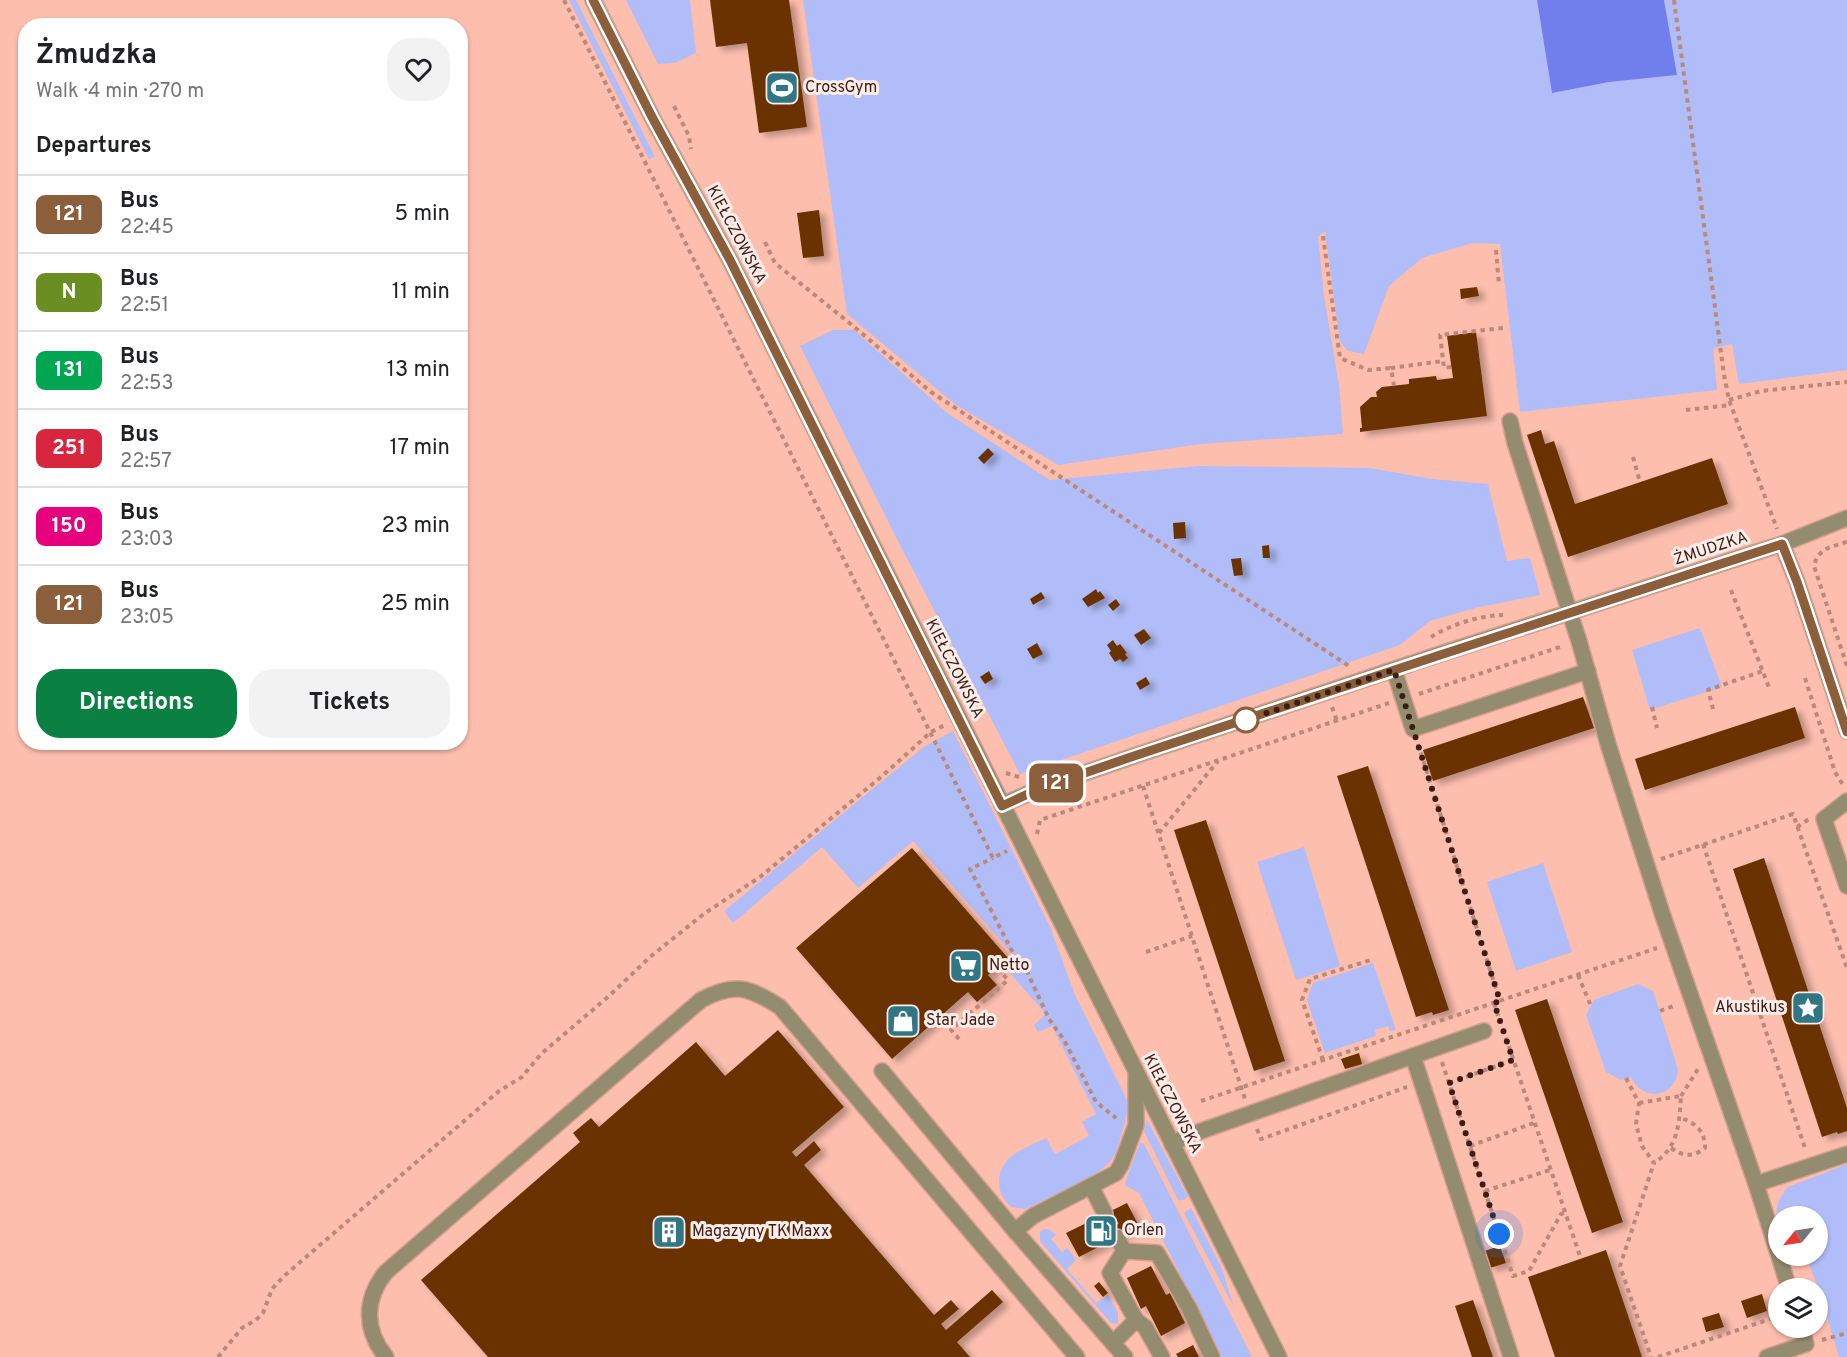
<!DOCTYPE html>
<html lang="en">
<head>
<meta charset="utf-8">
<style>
  body { margin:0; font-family:Overpass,sans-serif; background:#f2f2f2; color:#202124; height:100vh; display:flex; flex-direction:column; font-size:22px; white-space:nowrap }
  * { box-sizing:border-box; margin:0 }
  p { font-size:20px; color:#757577 }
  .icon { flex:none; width:33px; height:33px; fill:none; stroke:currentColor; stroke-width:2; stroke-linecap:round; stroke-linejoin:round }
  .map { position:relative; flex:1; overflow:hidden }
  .panel { position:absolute; left:18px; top:18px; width:450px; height:732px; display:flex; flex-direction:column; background:#fff; border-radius:24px; box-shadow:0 2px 4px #0004 }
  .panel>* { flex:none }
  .badge { padding:0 12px; border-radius:9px; font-size:21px; line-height:39px }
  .needle { width:39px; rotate:240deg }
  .buttons { position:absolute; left:1768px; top:1206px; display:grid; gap:12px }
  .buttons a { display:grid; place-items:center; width:60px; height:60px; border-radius:50%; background:#fff; box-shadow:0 2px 4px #0004; font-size:30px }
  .you { position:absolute; width:30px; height:30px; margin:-15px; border:4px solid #fff; border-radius:50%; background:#1a73e8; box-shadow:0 0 0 9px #1a73e833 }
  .map>.badge { position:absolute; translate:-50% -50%; box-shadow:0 0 0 3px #fff }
  h2 { padding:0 18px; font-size:22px; line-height:54px }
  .round { display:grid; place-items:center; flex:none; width:63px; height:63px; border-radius:24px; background:#f2f2f2 }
  .headline { display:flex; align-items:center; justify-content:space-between; height:102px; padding:0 18px }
  h1 { font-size:28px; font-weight:700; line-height:45px }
  .primary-button { display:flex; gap:12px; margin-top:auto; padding:12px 18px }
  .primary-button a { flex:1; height:69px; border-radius:24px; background:#0b8043; color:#fff; font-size:24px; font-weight:700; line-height:69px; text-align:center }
  .primary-button a+a { background:#f2f2f2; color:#202124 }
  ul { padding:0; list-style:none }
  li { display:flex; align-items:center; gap:18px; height:78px; padding:0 18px; border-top:2px solid #e0e0e0 }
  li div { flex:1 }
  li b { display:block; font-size:22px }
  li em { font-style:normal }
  li .badge { min-width:66px; font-weight:700; text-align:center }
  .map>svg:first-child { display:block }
  .green { fill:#b0bdf8 }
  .forest { fill:#717fed }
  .building { fill:#6b3300; filter:url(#shadow) }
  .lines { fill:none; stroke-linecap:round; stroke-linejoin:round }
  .minor-tunnel { stroke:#d69e8f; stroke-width:15; stroke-dasharray:15 8; stroke-linecap:butt }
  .minor-casing { stroke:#d69e8f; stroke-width:18 }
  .path { stroke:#bb887a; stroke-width:4; stroke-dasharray:4.5 4.5; stroke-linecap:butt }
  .minor { stroke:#948c6e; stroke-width:15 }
  .line-casing { stroke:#fff; stroke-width:14 }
  .line { stroke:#8b5e3c; stroke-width:9 }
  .walk { stroke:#3a1d15; stroke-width:6; stroke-dasharray:0 10.8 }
  .stop-dot { fill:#fff; stroke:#8b5e3c; stroke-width:3 }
  .labels { text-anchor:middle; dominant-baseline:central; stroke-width:6; stroke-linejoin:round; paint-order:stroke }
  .poi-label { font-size:16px; fill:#3a1d15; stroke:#fdece8; text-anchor:start }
  .street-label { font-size:16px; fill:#3a1d15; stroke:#fdece8 }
</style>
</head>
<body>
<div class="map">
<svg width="1847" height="1357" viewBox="0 0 1847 1357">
  <defs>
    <filter id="shadow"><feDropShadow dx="6" dy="4" stdDeviation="3" flood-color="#0004"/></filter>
  </defs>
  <rect width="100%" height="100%" fill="#fdbeae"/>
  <g class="green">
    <path d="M569,0H576L655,157L649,159Z"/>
    <path d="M626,0H690L696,53L675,63L658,64Z"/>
    <path d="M803,0H1537L1552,93L1609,82L1676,75L1664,0H1847V370L1739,384L1732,344L1713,348L1717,390L1520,412L1500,244L1472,243L1422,258L1389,286L1364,354L1348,351L1340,342L1325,231L1318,237L1324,296L1339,385L1343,434L1201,444L1058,465L956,405L847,314Z"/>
    <path d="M833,330H854L947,413L1050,480L1198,466L1370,468L1432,479L1488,484L1507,561L1530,558L1540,595L1475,608L1430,621L1400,645L1020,774L902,549L800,346Z"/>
    <path d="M1700,628L1722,687L1650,710L1632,650Z"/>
    <path d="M953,731L1050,927L1075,995L1126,1098L1129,1107L1124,1125L1117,1150L1111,1161L1092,1177L1025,1209L1011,1207C1003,1199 999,1192 999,1181C1000,1155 1026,1148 1046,1138L1055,1154L1089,1136L1082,1122L1096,1114L1052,1026L1038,1032L1034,1025L1046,1014L1007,970L1018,960L913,841L858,888L822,847L733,923L724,911L925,746Z"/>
    <path d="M1304,847L1340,966L1296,980L1257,862Z"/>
    <path d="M1543,863L1572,952L1516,971L1487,882Z"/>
    <path d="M1373,963L1396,1030L1390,1031L1388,1026L1375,1030L1376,1036L1325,1053L1307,1000L1313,983Z"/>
    <path d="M1638,984L1653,991L1678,1069C1676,1098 1643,1103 1631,1077L1621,1080L1606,1072L1586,1015L1594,1000Z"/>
    <path d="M1147,1120L1188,1197L1183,1200H1178L1144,1131Z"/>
    <path d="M1140,1143L1144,1144L1252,1357H1222L1139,1193L1126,1186L1125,1183Z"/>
    <path d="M1847,1164V1357H1839L1818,1288L1806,1256H1818V1216H1779L1778,1224C1774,1210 1778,1198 1788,1187Z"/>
    <path d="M1191,1208L1222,1269L1234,1307L1184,1213Z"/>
    <path d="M1044,1229L1050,1230L1056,1235L1051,1239L1062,1252L1067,1248L1076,1260L1067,1269L1096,1303L1108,1295L1118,1313V1324L1111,1323L1044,1246L1040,1241V1232Z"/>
  </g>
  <path class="forest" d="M1537,0H1664L1677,75L1609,82L1552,93Z"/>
  <g class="building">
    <path d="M710,0H789L807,127L759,133L747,43L716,47Z"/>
    <path d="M819,210L824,256L803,258L797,213Z"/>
    <path d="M1477,287L1479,296L1461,299L1460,289Z"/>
    <path d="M1476,332L1487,416L1360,432V428H1362L1360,407L1371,397H1377L1376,392L1382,387L1409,384V379L1436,376L1437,380L1453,378L1447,336Z"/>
    <path d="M1541,430L1545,444L1554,441L1575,504L1712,458L1728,504L1568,557L1527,435Z"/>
    <path d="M988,448L994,454L984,464L978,458Z"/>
    <path d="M1185,522L1186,538L1174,539L1173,523Z"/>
    <path d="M1269,545L1270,558H1263L1262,546Z"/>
    <path d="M1241,558L1243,575L1234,576L1231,559Z"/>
    <path d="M1096,589L1098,593L1100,591L1105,598L1088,607L1082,599Z"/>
    <path d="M1041,592L1045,598L1033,605L1030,599Z"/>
    <path d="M1116,599L1120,605L1113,611L1108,605Z"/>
    <path d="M1144,629L1151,638L1141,645L1134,635Z"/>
    <path d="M1113,640L1117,646L1120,644L1127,653L1125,654L1128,658L1123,662L1120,659L1115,662L1109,653L1111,651L1107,645Z"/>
    <path d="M1037,643L1043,654L1033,659L1027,649Z"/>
    <path d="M989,671L993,679L985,684L980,677Z"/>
    <path d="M1146,677L1150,684L1140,690L1136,683Z"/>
    <path d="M1583,697L1594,728L1433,781L1423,750Z"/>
    <path d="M1795,707L1805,738L1645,790L1635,759Z"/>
    <path d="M1368,766L1449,1010L1433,1015L1432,1012L1416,1017L1337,776Z"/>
    <path d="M1206,820L1285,1061L1254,1071L1174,830Z"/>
    <path d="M912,848L1008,958L988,975L997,985L977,1002L968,992L892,1059L796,948Z"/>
    <path d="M1764,858L1847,1108V1131L1838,1134L1837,1132L1822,1137L1733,869Z"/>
    <path d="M1547,999L1623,1222L1592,1233L1515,1010Z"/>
    <path d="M778,1030L844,1107L792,1152L796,1157L814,1141L821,1150L804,1165L934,1315L951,1300L959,1309L941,1324L946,1330L992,1290L1003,1302L957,1342L970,1357H488L421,1280L580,1142L573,1133L591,1118L599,1127L696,1042L725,1076Z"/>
    <path d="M1359,1053L1362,1064L1345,1069L1341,1059Z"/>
    <path d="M1127,1203L1139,1226L1079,1257L1066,1233Z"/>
    <path d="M1500,1246L1506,1263L1490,1268L1484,1251Z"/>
    <path d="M1606,1250L1642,1357H1555L1528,1277Z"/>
    <path d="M1151,1266L1166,1295L1170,1293L1185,1323L1161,1336L1146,1306L1141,1309L1127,1278Z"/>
    <path d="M1099,1282L1108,1293L1103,1297L1094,1286Z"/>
    <path d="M1762,1294L1767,1311L1747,1318L1741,1301Z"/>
    <path d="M1473,1300L1493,1357H1472L1455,1306Z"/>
    <path d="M1719,1313L1724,1327L1706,1332L1702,1318Z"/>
    <path d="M1193,1345L1199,1357H1178L1176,1354Z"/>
  </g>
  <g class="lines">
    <path class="minor-tunnel" d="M1105,1214L1117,1237"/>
    <defs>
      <g id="minor">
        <path d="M593,0L652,117L730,260L1279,1357"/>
        <path d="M1510,421L1515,443L1579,641L1608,744L1663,916L1756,1184"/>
        <path d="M1782,544L1847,518"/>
        <path d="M1394,670L1413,729L1588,671"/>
        <path d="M1847,801L1824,819L1847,886"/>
        <path d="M1002,805L1041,788L1134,756L1437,655L1782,544L1797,582L1847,731"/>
        <path d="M1413,1056L1484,1031"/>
        <path d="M882,1071L1015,1231L1125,1357"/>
        <path d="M1172,1144L1187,1136L1413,1056L1511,1357"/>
        <path d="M1091,1186L1105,1214"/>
        <path d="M1015,1231L1033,1216L1116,1173L1121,1165L1136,1125V1075"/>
        <path d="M1124,1251L1157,1253L1189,1308L1212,1357"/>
        <path d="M1789,1288L1756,1184L1847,1154"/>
        <path d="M1136,1320L1145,1327L1162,1357"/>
        <path d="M1113,1343L1136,1320L1110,1273L1124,1251L1117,1237"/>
        <path d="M386,1357C364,1330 364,1299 386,1272L701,1000C734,982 749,987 780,1007L1077,1357"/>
        <path d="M1767,1357L1806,1344L1801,1328"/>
      </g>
    </defs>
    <use href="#minor" class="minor-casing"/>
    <g class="path">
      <path d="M564,0L993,858L1007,851"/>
      <path d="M1674,0L1724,375L1729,400L1777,529"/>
      <path d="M674,106L689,136L691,149"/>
      <path d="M1323,236L1340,358L1368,370L1391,368"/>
      <path d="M765,242L775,263L852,325L931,392L1349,666"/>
      <path d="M1496,250L1499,285"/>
      <path d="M1451,367L1444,368L1440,335L1503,328"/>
      <path d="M1394,386L1391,368L1443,361"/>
      <path d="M1729,400L1761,391L1847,382"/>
      <path d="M1686,410L1731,405"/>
      <path d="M1633,457L1640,482"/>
      <path d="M1847,542C1831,547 1818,548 1814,566L1847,666"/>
      <path d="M1731,590L1770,690"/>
      <path d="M1431,637C1452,624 1478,616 1503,615"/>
      <path d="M1805,678L1835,772L1843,785"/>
      <path d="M1419,694L1563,646"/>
      <path d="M1332,707L1337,721"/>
      <path d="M1652,707L1657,728"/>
      <path d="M1713,709L1708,690L1763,671"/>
      <path d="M1418,744L1500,1001"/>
      <path d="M1006,773L1022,778"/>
      <path d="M1143,786L1245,1099"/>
      <path d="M1797,827L1809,819"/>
      <path d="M1159,833L1218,761"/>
      <path d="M1037,834L1040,820L1389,703"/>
      <path d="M1703,844L1806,1151"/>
      <path d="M1661,859L1793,814L1847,968"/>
      <path d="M1146,952L1192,936"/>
      <path d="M1015,957L1024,965L1049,1019L1064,1040L1096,1102L1116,1118"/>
      <path d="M1578,975L1591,1006"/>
      <path d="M1494,1003L1500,1022"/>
      <path d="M1660,1011L1676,1005"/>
      <path d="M1503,1029L1580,1256"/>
      <path d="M959,1039L951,1030L1008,980L1000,971L1015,957L970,869L993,858"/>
      <path d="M1323,1060L1302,1000L1310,979L1374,959"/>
      <path d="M1442,1062L1513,1276L1529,1271L1561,1214L1564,1213"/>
      <path d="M1626,1078L1639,1103L1636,1124L1642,1146L1654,1163L1620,1266L1651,1357"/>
      <path d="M1449,1083L1513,1060"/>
      <path d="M1681,1096L1698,1069"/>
      <path d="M1201,1101L1657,948"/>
      <path d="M1639,1103L1681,1096C1679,1123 1679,1147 1654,1163"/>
      <path d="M1257,1129L1261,1139L1407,1087"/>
      <path d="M1470,1146L1534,1123"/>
      <path d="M1671,1148C1683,1156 1692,1158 1705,1148C1705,1130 1695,1123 1679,1117"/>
      <path d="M1485,1191L1550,1170"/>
      <path d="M1822,1340L1847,1333"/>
      <path d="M218,1357L242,1328L256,1320L263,1313L272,1289L284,1276L499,1091L522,1077L541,1054L609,996L650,957L705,913L760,877L881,777L931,732L945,725"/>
      <path d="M1658,1357L1779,1316"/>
    </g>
    <use href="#minor" class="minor"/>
  </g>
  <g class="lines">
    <defs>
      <path id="line" d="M593,0L652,117L730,260L1002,806L1041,788L1134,756L1437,656L1782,544L1797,582L1847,732"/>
    </defs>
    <use href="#line" class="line-casing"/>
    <use href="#line" class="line"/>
    <path class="walk" d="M1246,720L1394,670L1500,1001L1494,1003L1513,1060L1449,1083L1499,1234"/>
  </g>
  <defs>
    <symbol id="stadium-square" viewBox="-11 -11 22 22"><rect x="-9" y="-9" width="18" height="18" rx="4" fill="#317685" stroke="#fdece8"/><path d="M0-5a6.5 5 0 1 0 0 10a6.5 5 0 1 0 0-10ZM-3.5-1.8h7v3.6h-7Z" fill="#fff"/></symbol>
    <symbol id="supermarket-square" viewBox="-11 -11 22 22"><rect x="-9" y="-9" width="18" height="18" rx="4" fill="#317685" stroke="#fdece8"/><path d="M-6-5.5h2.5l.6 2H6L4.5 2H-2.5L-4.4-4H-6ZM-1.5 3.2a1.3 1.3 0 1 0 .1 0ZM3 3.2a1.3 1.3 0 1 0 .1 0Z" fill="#fff"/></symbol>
    <symbol id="sight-square" viewBox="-11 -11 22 22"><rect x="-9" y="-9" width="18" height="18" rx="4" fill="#317685" stroke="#fdece8"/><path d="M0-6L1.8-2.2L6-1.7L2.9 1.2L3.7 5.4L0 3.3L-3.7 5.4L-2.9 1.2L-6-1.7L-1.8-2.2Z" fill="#fff"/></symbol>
    <symbol id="shop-square" viewBox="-11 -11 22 22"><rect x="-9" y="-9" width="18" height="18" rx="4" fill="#317685" stroke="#fdece8"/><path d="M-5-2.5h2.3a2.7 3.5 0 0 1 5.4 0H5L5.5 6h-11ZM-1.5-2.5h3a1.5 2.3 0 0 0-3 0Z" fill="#fff"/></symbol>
    <symbol id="fuel-square" viewBox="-11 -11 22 22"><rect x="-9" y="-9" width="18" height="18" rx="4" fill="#317685" stroke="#fdece8"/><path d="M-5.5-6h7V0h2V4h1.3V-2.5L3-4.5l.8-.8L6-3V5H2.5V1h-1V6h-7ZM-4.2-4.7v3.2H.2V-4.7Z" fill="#fff"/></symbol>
    <symbol id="building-square" viewBox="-11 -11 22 22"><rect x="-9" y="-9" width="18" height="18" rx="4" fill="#317685" stroke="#fdece8"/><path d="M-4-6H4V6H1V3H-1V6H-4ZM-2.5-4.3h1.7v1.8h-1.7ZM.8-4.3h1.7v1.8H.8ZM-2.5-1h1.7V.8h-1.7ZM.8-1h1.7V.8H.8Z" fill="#fff"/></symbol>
  </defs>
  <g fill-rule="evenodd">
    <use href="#stadium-square" x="763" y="69" width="38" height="38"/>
    <use href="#supermarket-square" x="947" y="947" width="38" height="38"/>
    <use href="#sight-square" x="1789" y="989" width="38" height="38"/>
    <use href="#shop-square" x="884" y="1002" width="38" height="38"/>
    <use href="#fuel-square" x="1082" y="1212" width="38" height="38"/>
    <use href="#building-square" x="650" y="1213" width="38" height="38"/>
  </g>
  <circle class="stop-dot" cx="1246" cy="720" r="12"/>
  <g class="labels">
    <g class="poi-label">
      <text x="805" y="88">CrossGym</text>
      <text x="989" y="966">Netto</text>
      <text x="1785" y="1008" text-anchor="end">Akustikus</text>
      <text x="926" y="1021">Star Jade</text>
      <text x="1124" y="1231">Orlen</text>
      <text x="692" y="1232">Magazyny TK Maxx</text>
    </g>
    <g class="street-label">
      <text transform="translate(736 235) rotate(62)">KIEŁCZOWSKA</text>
      <text transform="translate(1711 549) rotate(-18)">ŻMUDZKA</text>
      <text transform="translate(954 669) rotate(63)">KIEŁCZOWSKA</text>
      <text transform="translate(1172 1104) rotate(63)">KIEŁCZOWSKA</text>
    </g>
  </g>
</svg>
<div class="buttons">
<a><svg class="needle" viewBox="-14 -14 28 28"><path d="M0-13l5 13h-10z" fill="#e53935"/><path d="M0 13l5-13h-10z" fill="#757577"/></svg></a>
<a><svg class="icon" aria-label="layers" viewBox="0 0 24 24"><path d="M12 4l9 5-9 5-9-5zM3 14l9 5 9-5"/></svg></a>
</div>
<div class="you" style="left:1499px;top:1234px"></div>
<b class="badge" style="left:1056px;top:783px;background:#8b5e3c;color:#fff">121</b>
<section class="panel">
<div class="headline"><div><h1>Żmudzka</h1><p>Walk · 4 min · 270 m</p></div><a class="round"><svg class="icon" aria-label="heart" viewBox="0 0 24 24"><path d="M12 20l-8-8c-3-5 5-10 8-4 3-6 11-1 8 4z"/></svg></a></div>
<h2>Departures</h2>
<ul>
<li><span class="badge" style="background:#8b5e3c;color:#fff">121</span><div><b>Bus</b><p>22:45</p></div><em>5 min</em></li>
<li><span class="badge" style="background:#6b8e23;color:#fff">N</span><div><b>Bus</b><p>22:51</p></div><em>11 min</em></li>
<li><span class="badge" style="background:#00a651;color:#fff">131</span><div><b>Bus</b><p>22:53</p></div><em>13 min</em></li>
<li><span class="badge" style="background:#d7263d;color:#fff">251</span><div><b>Bus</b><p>22:57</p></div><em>17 min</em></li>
<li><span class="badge" style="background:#e6007e;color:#fff">150</span><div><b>Bus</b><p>23:03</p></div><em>23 min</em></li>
<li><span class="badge" style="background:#8b5e3c;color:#fff">121</span><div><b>Bus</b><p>23:05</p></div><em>25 min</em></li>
</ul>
<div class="primary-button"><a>Directions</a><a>Tickets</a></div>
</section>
</div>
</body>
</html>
